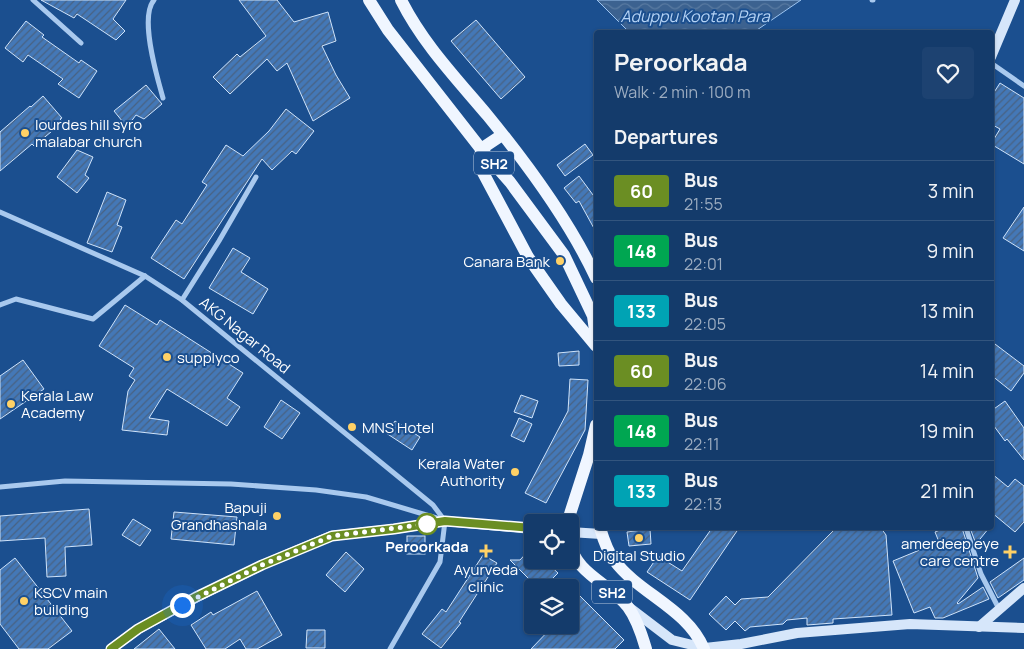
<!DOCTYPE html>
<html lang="en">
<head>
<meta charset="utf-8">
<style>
  body { margin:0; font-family:Manrope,sans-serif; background:#1d4271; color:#f1f3f6; height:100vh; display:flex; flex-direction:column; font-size:19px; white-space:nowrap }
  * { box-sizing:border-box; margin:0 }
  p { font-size:16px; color:#9dadc1 }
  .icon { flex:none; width:28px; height:28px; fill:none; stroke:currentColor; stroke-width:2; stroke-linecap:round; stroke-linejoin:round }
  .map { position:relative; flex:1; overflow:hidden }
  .details { position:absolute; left:594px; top:30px; width:400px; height:500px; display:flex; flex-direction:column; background:#143b6b; border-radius:5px; box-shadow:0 1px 4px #0004,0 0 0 1px #33557e }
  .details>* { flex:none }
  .badge { padding:0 10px; border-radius:4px; font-size:18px; line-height:32px }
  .fabs { position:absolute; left:524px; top:514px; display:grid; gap:10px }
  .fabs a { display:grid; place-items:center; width:55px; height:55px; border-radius:5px; background:#143b6b; box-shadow:0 1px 4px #0004,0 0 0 1px #33557e; font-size:25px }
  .you { position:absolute; width:25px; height:25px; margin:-12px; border:4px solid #fff; border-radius:50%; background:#1a73e8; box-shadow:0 0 0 8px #1a73e833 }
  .map>.badge { position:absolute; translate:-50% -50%; box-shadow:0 0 0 2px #fff }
  h2 { padding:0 20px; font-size:19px; line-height:45px }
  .round { display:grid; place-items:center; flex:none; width:52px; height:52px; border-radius:5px; background:#1d4271 }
  .summary { display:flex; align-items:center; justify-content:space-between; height:85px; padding:0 20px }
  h1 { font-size:24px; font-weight:700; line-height:38px }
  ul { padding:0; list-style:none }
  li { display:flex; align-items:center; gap:15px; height:60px; padding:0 20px; border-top:1px solid #33557e }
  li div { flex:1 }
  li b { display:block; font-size:19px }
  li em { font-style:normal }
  li .badge { min-width:55px; font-weight:700; text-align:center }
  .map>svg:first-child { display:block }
  .water { fill:url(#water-waves); stroke:#9cc4f0 }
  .building { fill:url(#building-hatch); stroke:#cfe3fa }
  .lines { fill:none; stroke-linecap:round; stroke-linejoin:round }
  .street { stroke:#a9c9ee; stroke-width:5 }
  .secondary { stroke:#d6e6fa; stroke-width:10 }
  .primary { stroke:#f0f6ff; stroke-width:12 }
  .line-casing { stroke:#fff; stroke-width:11 }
  .line { stroke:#6b8e23; stroke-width:8 }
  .walk { stroke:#fff; stroke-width:5; stroke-dasharray:0 9 }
  .poi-dot { fill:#ffd166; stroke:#1b4f8f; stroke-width:2 }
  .stop-dot { fill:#fff; stroke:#6b8e23; stroke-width:2.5 }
  .labels { text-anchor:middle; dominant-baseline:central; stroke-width:4; stroke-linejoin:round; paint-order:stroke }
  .shield { fill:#1b4f8f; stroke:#bbcadd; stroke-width:1 }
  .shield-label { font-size:14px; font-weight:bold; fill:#fff }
  .poi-label { font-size:15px; fill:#fff; stroke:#1b4f8f; text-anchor:start }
  .street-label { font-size:15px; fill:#fff; stroke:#1b4f8f }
  .stop-label { font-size:15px; font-weight:bold; fill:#fff; stroke:#1b4f8f }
  .water-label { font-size:16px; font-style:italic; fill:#b5d3f5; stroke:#1b4f8f }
</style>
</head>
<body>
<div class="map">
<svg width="1024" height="649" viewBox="0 0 1024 649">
  <defs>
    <pattern id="water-waves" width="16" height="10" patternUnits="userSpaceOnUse" patternTransform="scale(1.25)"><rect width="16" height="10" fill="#3c6290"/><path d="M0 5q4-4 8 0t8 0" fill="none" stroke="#597aa1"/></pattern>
    <pattern id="building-hatch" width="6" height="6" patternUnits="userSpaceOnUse" patternTransform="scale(1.25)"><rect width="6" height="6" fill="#4478b7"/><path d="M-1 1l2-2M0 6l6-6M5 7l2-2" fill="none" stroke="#486282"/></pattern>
  </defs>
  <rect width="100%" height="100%" fill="#1b4f8f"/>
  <path class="water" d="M597,0H801L754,32H629Z"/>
  <g class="building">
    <path d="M41,0H126L113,19L125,31L116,40L77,14L74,18Z"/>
    <path d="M239,0H277L294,22L328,12L336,41L322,46L336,75L350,98L313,121L287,63L277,71L267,59L230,94L213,77L237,54L240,57L266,36Z"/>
    <path d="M476,20L525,77L501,99L451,41Z"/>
    <path d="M26,21L44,35L42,37L79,63L81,60L97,71L79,98L58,84L63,79L28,55L23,62L5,48Z"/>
    <path d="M1000,83L1024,98V164L991,144L1000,129L991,124V97Z"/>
    <path d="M146,85L162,104L144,119L136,115L127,127L114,111Z"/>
    <path d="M43,96L62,118L60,119L63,122L34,146L32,144L0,171V132L30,106L31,107Z"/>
    <path d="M286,109L314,131L296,154L292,151L272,170L262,159L184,279L151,258L176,220L182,224L207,185L202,182L226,145L243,156L269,131Z"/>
    <path d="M585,144L593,155L565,176L557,165Z"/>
    <path d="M77,150L93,157L85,175L89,178L77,193L57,177Z"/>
    <path d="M579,176L596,199V232L579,201L576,203L564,188Z"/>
    <path d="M107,192L126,200L117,225L122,227L112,252L87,243Z"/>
    <path d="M1024,207V251L1003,238Z"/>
    <path d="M233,248L250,258L241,272L268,289L253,314L209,288Z"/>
    <path d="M125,305L157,325L160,320L243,373L227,398L240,407L227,426L167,389L149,418L169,421L167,435L122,430L128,391L135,380L129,376L134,368L99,346Z"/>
    <path d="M991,341L1024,366V373L1011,391L991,375Z"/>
    <path d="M579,351V365L559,366L558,353Z"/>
    <path d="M23,360L44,389L0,419V376Z"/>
    <path d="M570,379L588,380L585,430L546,503L525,493L568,411Z"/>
    <path d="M521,395L538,401L532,418L514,412Z"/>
    <path d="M281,400L300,413L282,439L264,427Z"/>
    <path d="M1005,401L1024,428V460L1007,439L1005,441L991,422V411Z"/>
    <path d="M519,418L532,424L524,442L511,436Z"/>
    <path d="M395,421L420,437L412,450L386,433Z"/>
    <path d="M991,473L1008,487L1015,479L1024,486V522L1015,532L991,512Z"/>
    <path d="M89,509L92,545L65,547L66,576L47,577L45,538L0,541V516Z"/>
    <path d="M174,512L237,517L234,545L171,539Z"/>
    <path d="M133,519L151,530L140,546L122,535Z"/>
    <path d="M712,528H739L690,600L647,572L658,556L682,571Z"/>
    <path d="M836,528H881L886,535L892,615L833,619V623L807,625V618L787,620L783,624L750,627L745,631L735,621L726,630L709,614L726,596L735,605L741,599L768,597Z"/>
    <path d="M945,528H962L978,578L957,603L958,604L983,587L989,599L943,618H935L930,607L914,613L893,561L939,542L935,532Z"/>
    <path d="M970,528H989L976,544Z"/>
    <path d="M650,529L651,544L629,546L627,532Z"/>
    <rect x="407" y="536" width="18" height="18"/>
    <path d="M532,547V560H544L558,573L543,588H538L510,560H520Z"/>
    <path d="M346,552L364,569L345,592L326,575Z"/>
    <path d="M483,555L497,563L459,622L461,623L441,648L422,634L442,609L446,612Z"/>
    <path d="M15,558L72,631L48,649H19L0,624V570Z"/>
    <path d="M1024,558V580L998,598L990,582Z"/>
    <path d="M570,586L624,640L615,649H531L554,625H570Z"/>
    <path d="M257,591L282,635L257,649H246L240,639L225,649H206L191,625L211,612L213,615Z"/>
    <path d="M159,629L175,649H134Z"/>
    <path d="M307,630H325V648H306Z"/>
  </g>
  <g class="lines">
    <g class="street">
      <path d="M33,0L81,43"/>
      <path d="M154,0C139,17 157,77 163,98"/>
      <path d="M872,0H873"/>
      <path d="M991,63L1024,86"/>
      <path d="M0,212L145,276L182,300L433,505L445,521"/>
      <path d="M182,300L219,241L256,177"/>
      <path d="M0,305L16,299L93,319L145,276"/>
      <path d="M0,487L65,481L231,484L316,490L366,497L440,519"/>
      <path d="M966,528L981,574L999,609"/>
      <path d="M390,649L440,562L445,521"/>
    </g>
    <g class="secondary">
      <path d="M991,57L1015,0"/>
      <path d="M570,532L601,534"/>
      <path d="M630,608L672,640L705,648L741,644L797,633L910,624L1024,628"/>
      <path d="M979,627L1024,588"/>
      <path d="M111,649L138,629L197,597L262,565L331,536L394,529L445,521L532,529"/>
    </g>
    <g class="primary">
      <path d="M369,0L388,30L481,149L510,182L564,255L593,316L596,338"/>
      <path d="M401,0C423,44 457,79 488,116C528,165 569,220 596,278"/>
      <path d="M502,135L481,149L480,167L528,257L561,304L596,346"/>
      <path d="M569,522L570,514L589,455L596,425"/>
      <path d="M600,528C603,538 607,551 614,560C639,594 687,608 704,649"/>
      <path d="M570,542C574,573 611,584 628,607C637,619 642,635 646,649"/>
    </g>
  </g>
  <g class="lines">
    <defs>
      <path id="line" d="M111,649L138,629L196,597L262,565L332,536L394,529L445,521L532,528"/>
    </defs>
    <use href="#line" class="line-casing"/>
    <use href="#line" class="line"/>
    <path class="walk" d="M182,605L262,565L332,536L427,524"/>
  </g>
  <g class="poi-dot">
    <circle cx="25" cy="133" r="5"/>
    <circle cx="560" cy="261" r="5"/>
    <circle cx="167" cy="357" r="5"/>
    <circle cx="11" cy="404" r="5"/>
    <circle cx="352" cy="427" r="5"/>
    <circle cx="515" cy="472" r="5"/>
    <circle cx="277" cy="516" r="5"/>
    <circle cx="639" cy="538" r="5"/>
    <path d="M483.5 543.5h5v5h5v5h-5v5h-5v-5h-5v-5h5z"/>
    <path d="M1007.5 544.5h5v5h5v5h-5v5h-5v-5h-5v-5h5z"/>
    <circle cx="24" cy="601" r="5"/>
  </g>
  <circle class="stop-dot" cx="427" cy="524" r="10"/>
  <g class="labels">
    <g class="shield">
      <rect x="474" y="151.5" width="40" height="23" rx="4"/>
      <rect x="592" y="580.5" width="40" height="23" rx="4"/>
    </g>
    <g class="shield-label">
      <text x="494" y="163">SH2</text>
      <text x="612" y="592">SH2</text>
    </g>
    <g class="poi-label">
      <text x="35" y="124">lourdes hill syro<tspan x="35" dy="17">malabar church</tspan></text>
      <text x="550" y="261" text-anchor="end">Canara Bank</text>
      <text x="177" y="357">supplyco</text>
      <text x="21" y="395">Kerala Law<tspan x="21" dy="17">Academy</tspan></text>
      <text x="362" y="427">MNS Hotel</text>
      <text x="505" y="463" text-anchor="end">Kerala Water<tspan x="505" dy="17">Authority</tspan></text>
      <text x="267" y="507" text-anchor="end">Bapuji<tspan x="267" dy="17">Grandhashala</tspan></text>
      <text x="999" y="543" text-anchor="end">amerdeep eye<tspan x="999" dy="17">care centre</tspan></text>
      <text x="639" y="555" text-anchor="middle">Digital Studio</text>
      <text x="486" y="569" text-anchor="middle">Ayurveda<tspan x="486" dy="17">clinic</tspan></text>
      <text x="34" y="592">KSCV main<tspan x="34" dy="17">building</tspan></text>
    </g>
    <g class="street-label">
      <text transform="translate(245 335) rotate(39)">AKG Nagar Road</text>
    </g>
    <g class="stop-label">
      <text x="427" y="546">Peroorkada</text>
    </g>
    <g class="water-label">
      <text x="695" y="16">Aduppu Kootan Para</text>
    </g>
  </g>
</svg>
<div class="fabs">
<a><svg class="icon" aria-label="locate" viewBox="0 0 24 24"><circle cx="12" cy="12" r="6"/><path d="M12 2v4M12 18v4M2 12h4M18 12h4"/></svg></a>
<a><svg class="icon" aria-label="layers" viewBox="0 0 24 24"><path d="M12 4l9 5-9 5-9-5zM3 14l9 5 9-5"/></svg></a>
</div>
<div class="you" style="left:182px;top:605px"></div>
<section class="details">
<div class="summary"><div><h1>Peroorkada</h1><p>Walk · 2 min · 100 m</p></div><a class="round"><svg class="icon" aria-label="heart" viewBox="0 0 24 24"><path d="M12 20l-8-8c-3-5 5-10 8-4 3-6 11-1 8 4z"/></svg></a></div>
<h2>Departures</h2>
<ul>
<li><span class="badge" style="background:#6b8e23;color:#fff">60</span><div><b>Bus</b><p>21:55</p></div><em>3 min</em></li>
<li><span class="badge" style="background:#00a651;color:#fff">148</span><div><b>Bus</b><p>22:01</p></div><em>9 min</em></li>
<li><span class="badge" style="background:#00a3b4;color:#fff">133</span><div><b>Bus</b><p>22:05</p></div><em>13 min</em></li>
<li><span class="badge" style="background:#6b8e23;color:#fff">60</span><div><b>Bus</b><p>22:06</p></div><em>14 min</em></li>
<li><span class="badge" style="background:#00a651;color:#fff">148</span><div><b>Bus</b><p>22:11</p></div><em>19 min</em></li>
<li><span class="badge" style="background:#00a3b4;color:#fff">133</span><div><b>Bus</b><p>22:13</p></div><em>21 min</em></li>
</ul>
</section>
</div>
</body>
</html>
